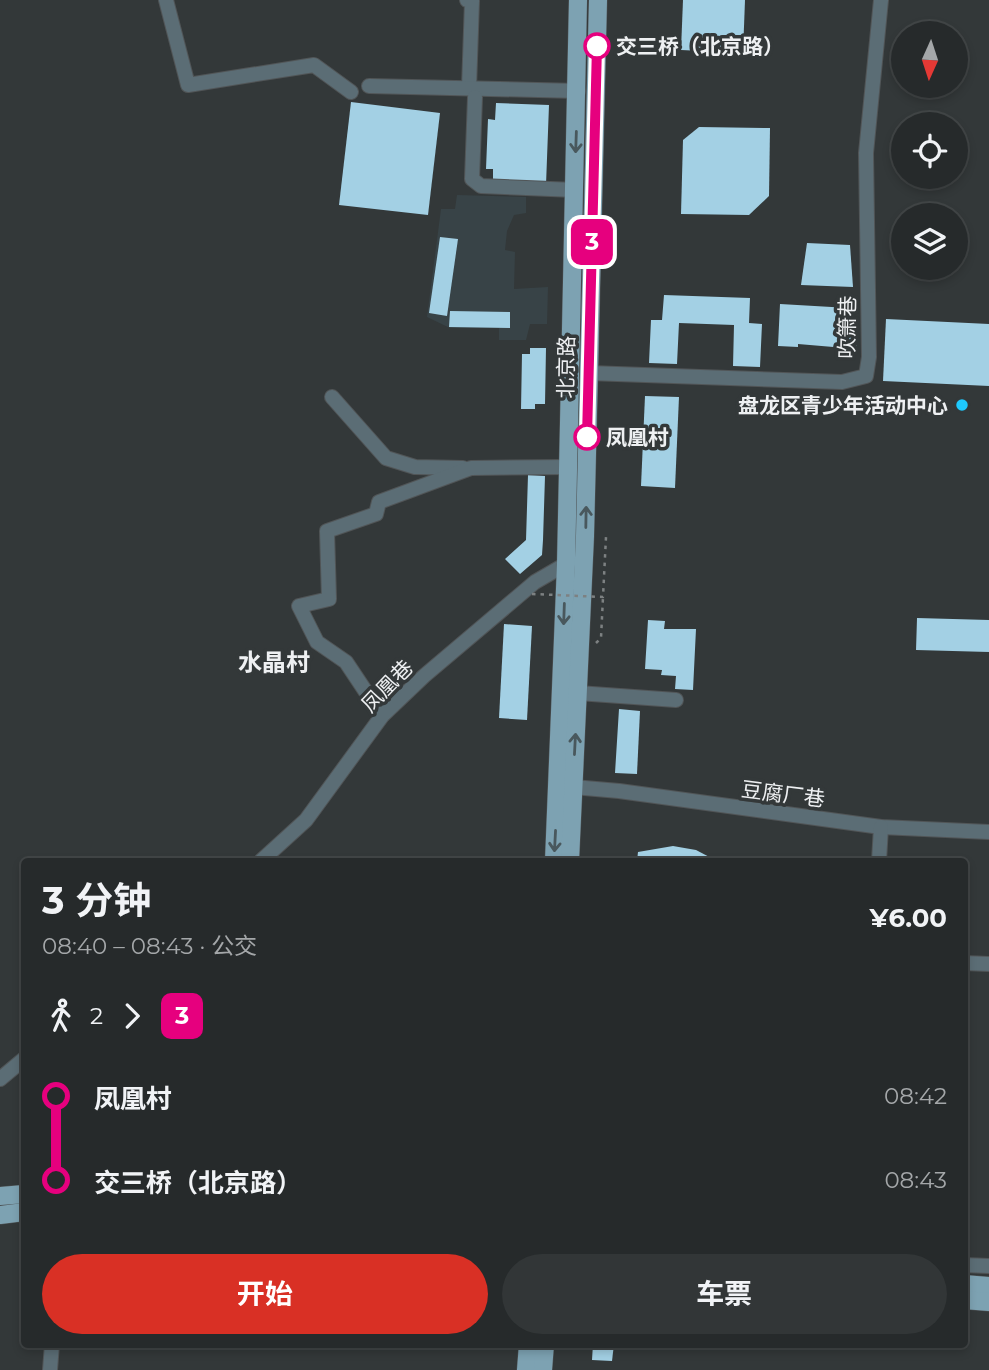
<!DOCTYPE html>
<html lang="zh">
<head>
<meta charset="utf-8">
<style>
  body { margin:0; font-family:Montserrat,"Noto Sans SC",sans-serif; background:#323637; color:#f1f3f6; height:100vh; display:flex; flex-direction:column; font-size:26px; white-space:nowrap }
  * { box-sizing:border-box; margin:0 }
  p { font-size:23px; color:#a4a7a9 }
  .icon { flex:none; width:38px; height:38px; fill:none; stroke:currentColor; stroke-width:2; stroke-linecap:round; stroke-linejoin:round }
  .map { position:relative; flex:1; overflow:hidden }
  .sheet { position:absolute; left:21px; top:858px; width:947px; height:490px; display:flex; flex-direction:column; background:#262a2b; border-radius:7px; box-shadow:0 4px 10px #0003,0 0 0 2px #424647 }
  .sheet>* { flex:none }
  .badge { padding:0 14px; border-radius:10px; font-size:24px; line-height:46px }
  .needle { width:46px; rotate:183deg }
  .controls { position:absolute; left:891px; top:21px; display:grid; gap:14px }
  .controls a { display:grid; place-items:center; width:77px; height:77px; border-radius:50%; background:#262a2b; box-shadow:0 4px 10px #0003,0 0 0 2px #424647; font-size:35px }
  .map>.badge { position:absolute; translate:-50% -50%; box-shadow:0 0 0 4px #fff }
  .legs { display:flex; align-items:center; gap:10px; height:77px; padding:0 21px; font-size:23px }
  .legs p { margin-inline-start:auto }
  .head { display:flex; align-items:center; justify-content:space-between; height:119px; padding:0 21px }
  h1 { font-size:38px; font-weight:700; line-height:52px }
  .action { display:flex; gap:14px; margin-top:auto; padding:14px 21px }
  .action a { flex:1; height:80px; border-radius:42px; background:#d93025; color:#fff; font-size:28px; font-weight:700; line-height:80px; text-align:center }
  .action a+a { background:#323637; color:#f1f3f6 }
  ul { padding:0 21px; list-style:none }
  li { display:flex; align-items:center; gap:24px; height:84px; font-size:26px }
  li i { display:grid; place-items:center; width:10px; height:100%; margin:0 9px; background:currentColor }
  li i::after { content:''; width:18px; height:18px; margin:-9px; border:5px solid; border-radius:50%; background:#262a2b }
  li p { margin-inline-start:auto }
  li:first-child i { background:linear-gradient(#0000 50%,currentColor 0) }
  li:last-child i { background:linear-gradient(currentColor 50%,#0000 0) }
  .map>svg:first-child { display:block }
  .built { fill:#384347 }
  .building { fill:#a3d0e4 }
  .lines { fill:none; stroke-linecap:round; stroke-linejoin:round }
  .minor-casing { stroke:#515557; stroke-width:16 }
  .major-casing { stroke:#515557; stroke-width:19 }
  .path { stroke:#7d8182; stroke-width:2.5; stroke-dasharray:3.5 5; stroke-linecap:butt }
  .minor { stroke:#5b6d75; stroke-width:14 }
  .major { stroke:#7da2b2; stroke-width:18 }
  .path-bridge { stroke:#7d8182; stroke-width:2.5; stroke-dasharray:3.5 5; stroke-linecap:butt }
  .oneway { stroke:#49585d }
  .line-1-casing { stroke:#fff; stroke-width:16 }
  .line-1 { stroke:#e6007e; stroke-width:10 }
  .stop-1-dot { fill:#fff; stroke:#e6007e; stroke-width:3.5 }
  .poi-dot { fill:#1ec9fd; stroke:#333839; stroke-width:2.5 }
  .labels { text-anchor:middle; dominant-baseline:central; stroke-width:7; stroke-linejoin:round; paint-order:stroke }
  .stop-label { font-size:21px; font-weight:bold; fill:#eef0f2; stroke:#333839; text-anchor:start }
  .street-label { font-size:21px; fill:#eef0f2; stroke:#333839 }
  .poi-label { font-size:21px; font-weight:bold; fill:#eef0f2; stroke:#333839; text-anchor:end }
  .quarter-label { font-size:24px; font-weight:bold; fill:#eef0f2; stroke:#333839 }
</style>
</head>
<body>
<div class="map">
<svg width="989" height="1370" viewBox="0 0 989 1370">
  <rect width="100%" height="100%" fill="#333839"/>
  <path class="built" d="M457,195L526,197V213L514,215L507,231L505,250L515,252L514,289L548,287L547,324H530L526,340H499V328H450L427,317L441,209H455Z"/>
  <g class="building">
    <path d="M683,0H745L743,53L681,50Z"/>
    <path d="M351,102L440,113L428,215L339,205Z"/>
    <path d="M496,103L549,105L546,185L493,184V169H486L488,119L495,120Z"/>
    <path d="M699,127L770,128L769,196L749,215L681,214L683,140Z"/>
    <path d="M440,237L458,239L447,316L429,313Z"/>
    <path d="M807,243L850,245L853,287L801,285Z"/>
    <path d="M664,295L750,298L749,323L762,324L760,367L733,366L734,325L679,323L677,364L649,363L651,320H662Z"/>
    <path d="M780,304L849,308L848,321L851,322L857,349L798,344V347L778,346Z"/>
    <path d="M450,311L510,312V328L449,327Z"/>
    <path d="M886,319L989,324V386L883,381Z"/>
    <path d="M530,348H546L545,404H535V409H521L522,354H530Z"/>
    <path d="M645,396L679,397L675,488L641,486Z"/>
    <path d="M528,475L545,476L543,540L542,555L520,574L505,559L526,540Z"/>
    <path d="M917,618L989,620V652L916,650Z"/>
    <path d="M648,620L665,621L664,629H696L693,690L675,689L676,676L661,675L662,670L645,669Z"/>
    <path d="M504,624L532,626L527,720L499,718Z"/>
    <path d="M619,709L640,711L637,774L615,773Z"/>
    <path d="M673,846L696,850L717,861H637L638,852Z"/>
    <path d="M593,1344H614L612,1361L592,1360Z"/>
  </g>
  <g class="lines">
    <defs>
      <g id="minor">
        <path d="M166,0L188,85L314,65L351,92"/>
        <path d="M467,0L472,1L469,88"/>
        <path d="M369,86L578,91"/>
        <path d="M475,97L472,179L481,186L575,190"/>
        <path d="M589,373L842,382L866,376L869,357L866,153L881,0"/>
        <path d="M332,397L386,458L415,467L463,468"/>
        <path d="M578,693L676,700"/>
        <path d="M382,716L346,662L317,642L299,606L329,599L327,531L376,514L379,502L471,468L568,467"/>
        <path d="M573,787L619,791L881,827L989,832"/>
        <path d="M261,861L306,820L382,716L424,676L535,582L566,564"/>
        <path d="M879,861L881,827"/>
        <path d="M964,963L989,964"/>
        <path d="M0,1079L24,1059"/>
        <path d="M964,1265L989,1266"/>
        <path d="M50,1370L52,1344"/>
      </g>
      <g id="major">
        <path d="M554,861L566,564L578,0"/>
        <path d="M570,861L585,536L598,0"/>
        <path d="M0,1196L24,1194"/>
        <path d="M0,1215L24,1212"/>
        <path d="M964,1284L989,1286"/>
        <path d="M964,1300L989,1302"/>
        <path d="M526,1370L528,1344"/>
        <path d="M543,1370L545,1344"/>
      </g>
    </defs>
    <use href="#minor" class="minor-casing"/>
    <use href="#major" class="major-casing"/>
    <path class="path" d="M596,643L601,638L603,597"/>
    <use href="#minor" class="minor"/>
    <use href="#major" class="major"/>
    <path class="path-bridge" d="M532,594L603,597L606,537"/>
  </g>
  <defs><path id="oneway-shaft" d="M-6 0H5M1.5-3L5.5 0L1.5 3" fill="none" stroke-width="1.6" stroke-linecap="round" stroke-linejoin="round" transform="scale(1.75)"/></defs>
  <g class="oneway">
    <use href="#oneway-shaft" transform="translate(576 142) rotate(92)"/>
    <use href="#oneway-shaft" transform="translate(586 517) rotate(-89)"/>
    <use href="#oneway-shaft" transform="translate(564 614) rotate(92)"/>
    <use href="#oneway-shaft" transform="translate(575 744) rotate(-87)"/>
    <use href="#oneway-shaft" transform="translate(555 841) rotate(93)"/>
  </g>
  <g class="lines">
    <defs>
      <path id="line-1" d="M587,437L597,46"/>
    </defs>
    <use href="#line-1" class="line-1-casing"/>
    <use href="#line-1" class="line-1"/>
  </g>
  <g class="stop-1-dot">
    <circle cx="597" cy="46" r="12"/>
    <circle cx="587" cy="437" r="12"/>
  </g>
  <circle class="poi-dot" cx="962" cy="405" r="7"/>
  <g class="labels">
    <g class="stop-label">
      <text x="616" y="46">交三桥（北京路）</text>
      <text x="606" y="437">凤凰村</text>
    </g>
    <g class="street-label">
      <text transform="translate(847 327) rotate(-89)">吹箫巷</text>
      <text transform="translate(566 367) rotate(-89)">北京路</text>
      <text transform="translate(387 686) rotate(-46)">凤凰巷</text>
      <text transform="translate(783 794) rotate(7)">豆腐厂巷</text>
    </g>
    <g class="poi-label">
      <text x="948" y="405">盘龙区青少年活动中心</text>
    </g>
    <g class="quarter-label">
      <text x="274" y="662">水晶村</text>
    </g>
  </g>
</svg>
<div class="controls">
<a><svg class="needle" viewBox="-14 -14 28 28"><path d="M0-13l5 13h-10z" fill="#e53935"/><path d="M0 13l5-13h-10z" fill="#a4a7a9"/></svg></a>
<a><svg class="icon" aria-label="locate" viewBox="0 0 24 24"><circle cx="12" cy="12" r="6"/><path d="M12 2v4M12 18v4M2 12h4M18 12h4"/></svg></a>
<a><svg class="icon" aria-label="layers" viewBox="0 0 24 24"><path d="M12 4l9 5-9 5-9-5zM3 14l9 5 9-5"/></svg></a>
</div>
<b class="badge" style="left:592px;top:242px;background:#e6007e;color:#fff">3</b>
<section class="sheet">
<div class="head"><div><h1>3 分钟</h1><p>08:40 – 08:43 · 公交</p></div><b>¥6.00</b></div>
<div class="legs"><svg class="icon" aria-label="walk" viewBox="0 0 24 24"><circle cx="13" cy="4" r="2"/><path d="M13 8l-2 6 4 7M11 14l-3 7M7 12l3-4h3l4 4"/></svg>2<svg class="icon" aria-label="forward" viewBox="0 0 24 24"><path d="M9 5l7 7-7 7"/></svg><b class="badge" style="background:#e6007e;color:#fff">3</b></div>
<ul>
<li><i style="color:#e6007e"></i><b>凤凰村</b><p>08:42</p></li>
<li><i style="color:#e6007e"></i><b>交三桥（北京路）</b><p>08:43</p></li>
</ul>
<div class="action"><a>开始</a><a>车票</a></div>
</section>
</div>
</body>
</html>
